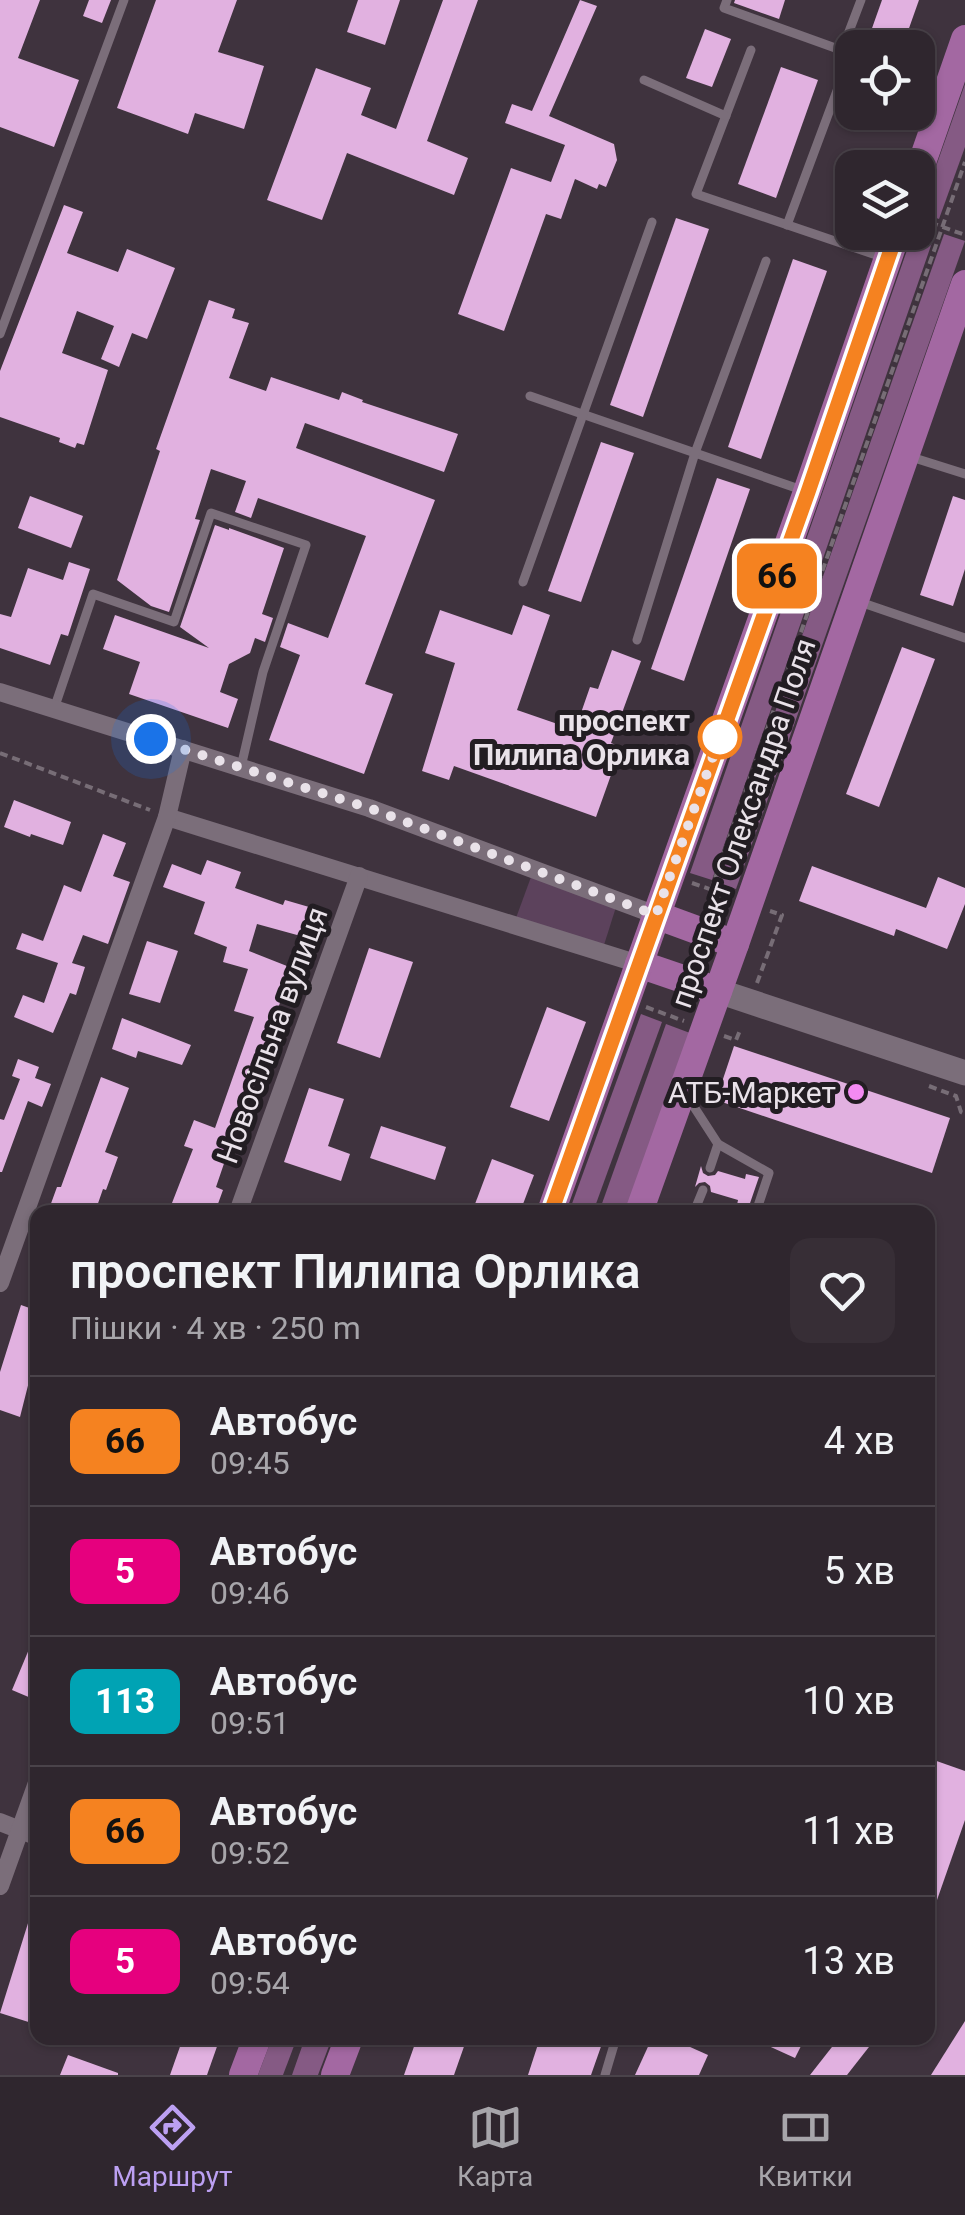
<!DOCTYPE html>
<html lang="uk">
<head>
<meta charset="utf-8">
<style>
  body { margin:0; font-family:Roboto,sans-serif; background:#372e36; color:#f1f3f6; height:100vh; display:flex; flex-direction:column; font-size:38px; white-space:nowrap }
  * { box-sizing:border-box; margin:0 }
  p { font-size:32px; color:#a7a5aa }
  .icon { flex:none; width:55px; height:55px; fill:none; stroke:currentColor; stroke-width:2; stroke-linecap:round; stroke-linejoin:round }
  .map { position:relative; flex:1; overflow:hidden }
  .panel { position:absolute; left:30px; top:1205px; width:905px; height:840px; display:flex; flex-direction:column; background:#2f262e; border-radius:20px; box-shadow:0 2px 8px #0004,0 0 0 2px #4a434a }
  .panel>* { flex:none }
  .badge { padding:0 20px; border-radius:15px; font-size:35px; line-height:65px }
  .controls { position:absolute; left:835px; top:30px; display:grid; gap:20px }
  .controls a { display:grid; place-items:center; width:100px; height:100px; border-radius:20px; background:#2f262e; box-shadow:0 2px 8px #0004,0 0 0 2px #4a434a; font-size:50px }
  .you { position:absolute; width:50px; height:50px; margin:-25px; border:8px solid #fff; border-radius:50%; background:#1a73e8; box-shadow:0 0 0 15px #1a73e833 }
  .map>.badge { position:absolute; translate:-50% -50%; box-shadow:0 0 0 5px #fff }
  .round { display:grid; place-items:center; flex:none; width:105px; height:105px; border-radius:20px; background:#372e36 }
  .head { display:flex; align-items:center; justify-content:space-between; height:170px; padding:0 40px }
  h1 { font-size:48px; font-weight:600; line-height:75px }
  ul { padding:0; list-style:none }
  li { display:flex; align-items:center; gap:30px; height:130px; padding:0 40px; border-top:2px solid #4a434a }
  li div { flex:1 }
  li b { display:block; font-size:38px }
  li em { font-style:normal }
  li .badge { min-width:110px; font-weight:700; text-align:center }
  .tab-bar { display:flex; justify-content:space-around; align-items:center; height:140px; border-top:2px solid #4a434a; background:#2f262e; font-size:28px; color:#a7a5aa }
  .tab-bar a { display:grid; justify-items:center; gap:5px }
  .tab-bar .selected { color:#bca0f2 }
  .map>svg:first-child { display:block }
  .green { fill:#5c425c }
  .forest { fill:#855a84 }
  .building { fill:#e1b1e0 }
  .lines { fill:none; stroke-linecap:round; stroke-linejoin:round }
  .path { stroke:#776d76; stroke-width:4; stroke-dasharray:8 5; stroke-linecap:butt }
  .lane { stroke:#7b6e7a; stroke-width:9 }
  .street { stroke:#7b6e7a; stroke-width:18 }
  .secondary { stroke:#7b6e7a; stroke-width:25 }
  .primary { stroke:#a368a2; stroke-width:28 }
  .line-casing { stroke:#fff; stroke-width:22 }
  .line { stroke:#f58220; stroke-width:15 }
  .walk { stroke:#e9e2e9; stroke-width:10; stroke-dasharray:0 18 }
  .stop-dot { fill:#fff; stroke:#f58220; stroke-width:5 }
  .poi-dot { fill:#f38af2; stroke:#221d22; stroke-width:4 }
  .labels { text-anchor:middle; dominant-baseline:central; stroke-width:10; stroke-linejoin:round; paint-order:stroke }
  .stop-label { font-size:30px; font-weight:bold; fill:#e9e2e9; stroke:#221d22; text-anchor:end }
  .street-label { font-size:30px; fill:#e9e2e9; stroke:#221d22 }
  .poi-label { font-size:30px; fill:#e9e2e9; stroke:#221d22; text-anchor:end }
</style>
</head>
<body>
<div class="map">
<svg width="965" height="2075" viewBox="0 0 965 2075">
  <rect width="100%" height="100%" fill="#3f333e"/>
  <path class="green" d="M531,877L616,907L604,945L516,918Z"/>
  <g class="forest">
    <path d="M965,84V147L939,219L920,212Z"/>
    <path d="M918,224L936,231L712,880L690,873L913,233L918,232Z"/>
    <path d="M944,234L965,241L736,889L715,882Z"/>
    <path d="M641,1014L662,1022L593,1212H569Z"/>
    <path d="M666,1024L690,1033L626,1212H599Z"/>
    <path d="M272,2038H297L283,2075H258Z"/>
    <path d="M305,2038H332L318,2075H292Z"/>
  </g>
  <g class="building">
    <path d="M0,0H40L18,58L79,80L54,147L0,127Z"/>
    <path d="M89,0H111L102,23L83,16Z"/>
    <path d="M156,0H237L218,52L264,66L244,129L195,113L188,134L117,108Z"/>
    <path d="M358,0H400L385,45L347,32Z"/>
    <path d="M443,0H478L427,141L468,158L454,195L347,153L322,220L267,200L316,68L371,88L361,115L396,129Z"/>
    <path d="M580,0L597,6L549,116L614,144L617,160L606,187L599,184L597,189L575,179L561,219L546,214L504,331L458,314L511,168L551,182L565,145L505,123L512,104L532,111Z"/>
    <path d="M735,0H785L779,19L734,3Z"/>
    <path d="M882,0H919L902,48H865Z"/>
    <path d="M705,29L731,39L712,87L686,78Z"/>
    <path d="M781,67L818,80L776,198L738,184Z"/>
    <path d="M64,205L83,212L67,253L118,272L127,249L175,268L147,339L132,333L119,367L101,359L114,326L77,311L62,353L108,370L84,445L77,443L75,448L59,442L60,438L0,417V371Z"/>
    <path d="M676,218L709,229L643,417L610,405Z"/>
    <path d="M793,259L827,271L761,459L728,447Z"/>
    <path d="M209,300L235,309L232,318L249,323L229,378L266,391L271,377L339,400L342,392L363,400L362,402L458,434L444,472L305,423L296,448L435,500L365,684L393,694L364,774L269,740L300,655L280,647L288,623L328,638L366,536L258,498L251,518L235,512L246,481L211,469L195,519L200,520L169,612L151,606L117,580L160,451L156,449Z"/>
    <path d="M601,442L634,453L581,602L548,591Z"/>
    <path d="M717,478L750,489L684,681L651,669Z"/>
    <path d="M30,496L83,516L71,548L18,528Z"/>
    <path d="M953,496L965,500V569L953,606L920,595Z"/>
    <path d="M215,525L229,530V528L284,548L262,614L273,618L265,642L255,638L250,653L229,664L220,692L238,699L228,728L129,694L140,662L103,649L115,615L209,648L180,627Z"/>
    <path d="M69,562L90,569L68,636L61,634L50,665L0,648V614L11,617L28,568L63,580Z"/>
    <path d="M523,605L550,615L517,710L575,730L590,687L598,689L612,650L641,661L611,743L621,747L596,817L454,766L449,780L422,771L455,663L425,653L440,610L512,635Z"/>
    <path d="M902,647L935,659L879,807L846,794Z"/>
    <path d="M14,800L71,822L63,845L31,834L30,837L4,827Z"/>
    <path d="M103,834L126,843L113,876L130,882L108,944L83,935L72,963L85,967L76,995L70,993L53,1033L14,1017L23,995L44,1003L58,963L16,949L22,933L43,941L64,885L81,892Z"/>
    <path d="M207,860L241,872L235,888L283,905L285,900L316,909L308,938L257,924L249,951L292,968L285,984L298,989L293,1003L281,999L247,1115L236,1144L231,1143L216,1187L223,1190L215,1212H197L172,1203L193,1149L184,1146L194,1120L215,1128L254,1017L234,1011L248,969L223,962L227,947L194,934L205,902L163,887L172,864L201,875Z"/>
    <path d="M812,866L926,908L938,877L965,888V904L947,949L896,929L894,936L799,901Z"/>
    <path d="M147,941L178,951L160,1003L129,994Z"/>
    <path d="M369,948L413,962L380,1058L337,1043Z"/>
    <path d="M547,1007L586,1022L549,1121L510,1107Z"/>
    <path d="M122,1018L191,1045L182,1065L138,1051L136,1058L112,1049Z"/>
    <path d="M734,1046L950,1118L932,1173L716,1100Z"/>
    <path d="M18,1059L39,1067L35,1078L51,1084L42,1107L28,1101L2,1172H0V1119L4,1120L20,1079L12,1076Z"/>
    <path d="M101,1077L129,1088L105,1152L118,1157L106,1190L103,1189L95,1212H60L49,1209L57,1187H61Z"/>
    <path d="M309,1088L344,1099L328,1146L350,1154L341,1181L284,1162Z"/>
    <path d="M381,1126L446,1147L435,1180L370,1158Z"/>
    <path d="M492,1159L534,1175L520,1212H472Z"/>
    <path d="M701,1166L703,1173L708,1176L715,1175L718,1171L745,1179L746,1174L759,1177L748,1209L737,1205L738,1200L711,1192L710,1186L705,1182L699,1183L695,1187Z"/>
    <path d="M21,1305L38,1311V1334L32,1348L37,1350L20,1417L0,1410V1372Z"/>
    <path d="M37,1630H38V1701L12,1690Z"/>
    <path d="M928,1758L965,1771V1820L930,1920L928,1919Z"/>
    <path d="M34,1904L38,1905V2025L0,2013Z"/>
    <path d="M965,2021V2075H931Z"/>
    <path d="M183,2038H220L207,2075H170Z"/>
    <path d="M417,2038H467L454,2075H404Z"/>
    <path d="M540,2038H604L591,2075H528Z"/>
    <path d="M652,2038H670L708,2055L699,2075H635Z"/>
    <path d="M751,2038H805L795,2058Z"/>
    <path d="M839,2038H876L847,2075H810Z"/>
    <path d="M68,2055L118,2073V2075H60Z"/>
  </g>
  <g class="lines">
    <g class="path">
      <path d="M918,218L965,235"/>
      <path d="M0,753L150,810"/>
      <path d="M692,883L730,896"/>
      <path d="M711,890L965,162"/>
      <path d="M757,983L782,915L770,911"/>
      <path d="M646,1007L684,1021"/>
      <path d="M724,1036L736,1040L741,1028"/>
      <path d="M929,1086L956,1096L961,1112L965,1114"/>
    </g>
    <g class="lane">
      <path d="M727,0L724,8L852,54"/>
      <path d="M751,50L696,194L885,258"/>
      <path d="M842,50L861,0"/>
      <path d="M918,76L945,86"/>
      <path d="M644,80L726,116"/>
      <path d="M787,225L841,80"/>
      <path d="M0,334L124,0"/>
      <path d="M530,396L805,491"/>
      <path d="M908,456L965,474"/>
      <path d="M523,582L652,222"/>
      <path d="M857,601L965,638"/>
      <path d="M637,640L695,453L766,261"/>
      <path d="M54,709L93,594L174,622L211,513L306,545L263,672L241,767"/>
      <path d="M687,1096L718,1144L710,1168"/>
      <path d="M718,1144L769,1173L756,1212"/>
      <path d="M694,1212L703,1190"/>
      <path d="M695,1212H711"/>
      <path d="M605,2075L616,2038"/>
    </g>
    <g class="street">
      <path d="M0,692L369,808L656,915"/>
      <path d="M167,817L639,964"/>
      <path d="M238,1212L359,876"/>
      <path d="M0,1283L167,817L183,749"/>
      <path d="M0,1822L38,1837"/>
      <path d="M0,1886L38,1780"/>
    </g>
    <path class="secondary" d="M718,991L965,1073"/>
    <g class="primary">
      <path d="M918,174L965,39"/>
      <path d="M656,915L735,944"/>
      <path d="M639,964L718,991"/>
      <path d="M551,1212L807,492L897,232"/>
      <path d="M639,1212L735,944L965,284"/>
      <path d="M243,2075L257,2038"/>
      <path d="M335,2075L349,2038"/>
    </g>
  </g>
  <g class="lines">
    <defs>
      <path id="line" d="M551,1212L808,492L897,232"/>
    </defs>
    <use href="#line" class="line-casing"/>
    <use href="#line" class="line"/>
    <path class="walk" d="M151,739L369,808L656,915L720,737"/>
  </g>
  <circle class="stop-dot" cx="720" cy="737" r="20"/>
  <circle class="poi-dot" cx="856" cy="1092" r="10"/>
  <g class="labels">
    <g class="stop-label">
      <text x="690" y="720">проспект<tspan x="690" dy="34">Пилипа Орлика</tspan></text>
    </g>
    <g class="street-label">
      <text transform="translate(743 823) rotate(-71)">проспект Олександра Поля</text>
      <text transform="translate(272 1035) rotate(-70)">Новосільна вулиця</text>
    </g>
    <g class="poi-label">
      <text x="836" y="1092">АТБ-Маркет</text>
    </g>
  </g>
</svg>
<div class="controls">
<a><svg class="icon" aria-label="locate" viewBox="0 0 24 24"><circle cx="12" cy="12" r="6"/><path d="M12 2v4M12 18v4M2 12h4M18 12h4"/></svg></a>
<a><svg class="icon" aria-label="layers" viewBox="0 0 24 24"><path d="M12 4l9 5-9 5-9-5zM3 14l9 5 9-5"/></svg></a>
</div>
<div class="you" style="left:151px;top:739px"></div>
<b class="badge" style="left:777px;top:576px;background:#f58220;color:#111">66</b>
<section class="panel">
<div class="head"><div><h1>проспект Пилипа Орлика</h1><p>Пішки · 4 хв · 250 m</p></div><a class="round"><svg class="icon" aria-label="heart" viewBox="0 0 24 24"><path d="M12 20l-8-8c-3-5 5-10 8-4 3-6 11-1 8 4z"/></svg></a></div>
<ul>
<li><span class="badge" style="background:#f58220;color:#111">66</span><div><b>Автобус</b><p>09:45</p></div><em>4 хв</em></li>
<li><span class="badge" style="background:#e6007e;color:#fff">5</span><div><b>Автобус</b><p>09:46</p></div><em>5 хв</em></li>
<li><span class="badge" style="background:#00a3b4;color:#fff">113</span><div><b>Автобус</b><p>09:51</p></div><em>10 хв</em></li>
<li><span class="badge" style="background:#f58220;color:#111">66</span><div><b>Автобус</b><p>09:52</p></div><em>11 хв</em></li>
<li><span class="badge" style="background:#e6007e;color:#fff">5</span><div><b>Автобус</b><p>09:54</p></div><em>13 хв</em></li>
</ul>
</section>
</div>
<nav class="tab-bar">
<a class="selected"><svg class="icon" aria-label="directions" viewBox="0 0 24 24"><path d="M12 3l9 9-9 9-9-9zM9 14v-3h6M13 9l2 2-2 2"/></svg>Маршрут</a>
<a><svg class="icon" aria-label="map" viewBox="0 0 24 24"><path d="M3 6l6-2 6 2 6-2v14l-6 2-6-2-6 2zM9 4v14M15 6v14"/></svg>Карта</a>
<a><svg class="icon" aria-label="tickets" viewBox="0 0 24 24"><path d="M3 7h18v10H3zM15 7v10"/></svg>Квитки</a>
</nav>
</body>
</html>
